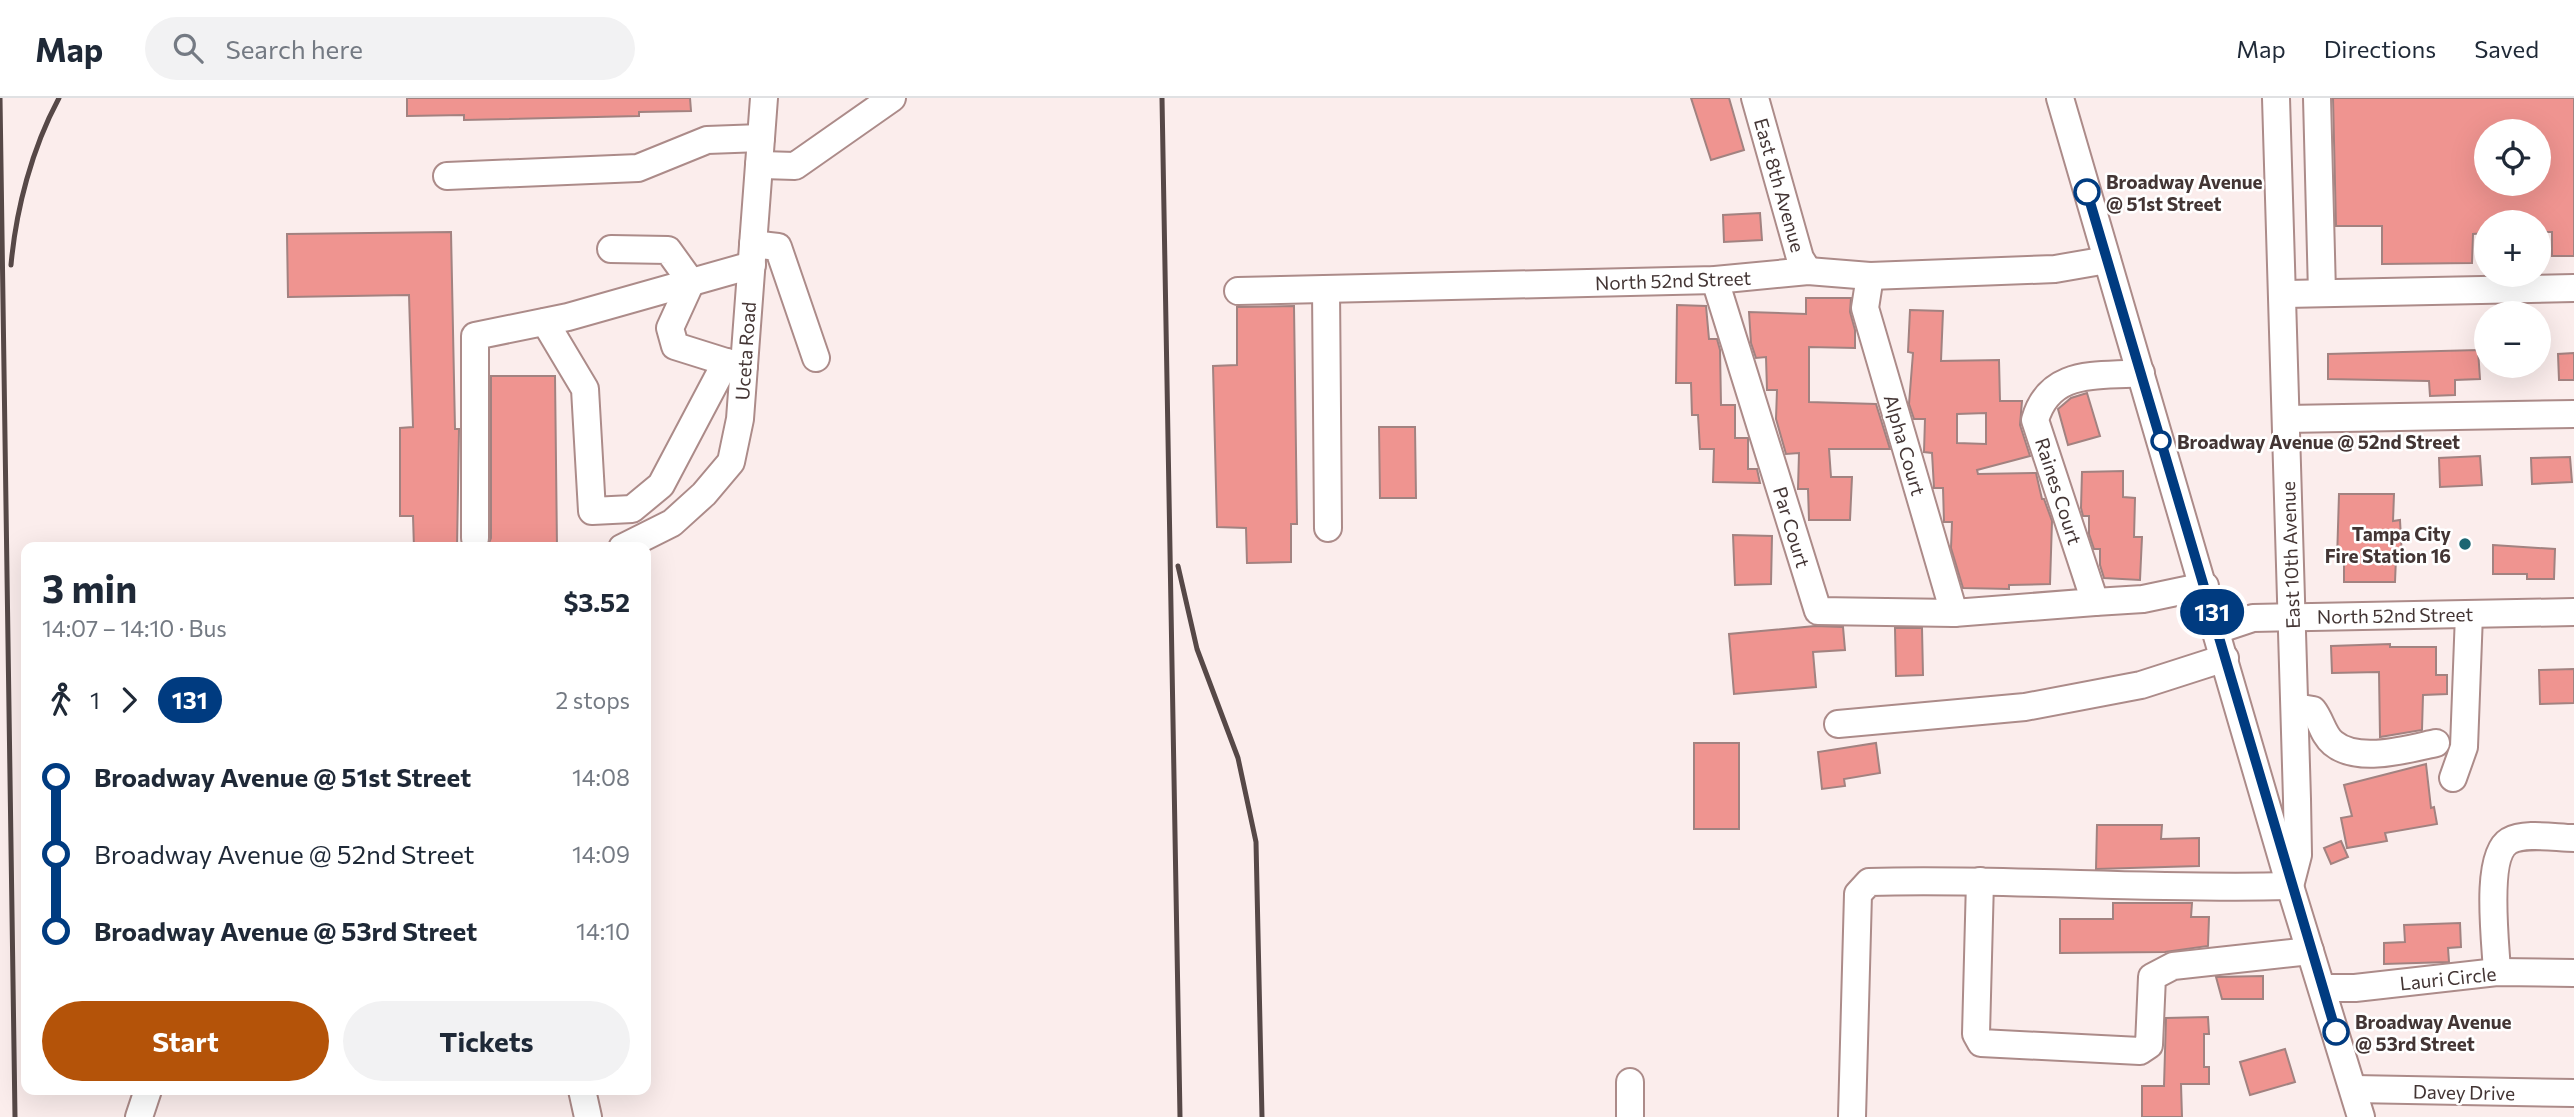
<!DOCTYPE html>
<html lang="en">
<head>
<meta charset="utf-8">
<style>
  body { margin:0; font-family:Commissioner,sans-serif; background:#f2f2f3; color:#1f2937; height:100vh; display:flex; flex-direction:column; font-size:26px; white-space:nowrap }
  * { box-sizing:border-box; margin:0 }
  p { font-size:23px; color:#747a83 }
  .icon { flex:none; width:38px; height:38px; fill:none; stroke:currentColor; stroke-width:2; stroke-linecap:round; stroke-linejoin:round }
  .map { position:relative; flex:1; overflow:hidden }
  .panel { position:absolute; left:21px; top:444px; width:630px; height:553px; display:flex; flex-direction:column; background:#fff; border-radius:14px; box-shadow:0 7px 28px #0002 }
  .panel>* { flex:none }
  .badge { padding:0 14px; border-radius:23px; font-size:24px; line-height:46px }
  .buttons { position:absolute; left:2474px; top:21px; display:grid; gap:14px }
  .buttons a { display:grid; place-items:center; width:77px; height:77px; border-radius:50%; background:#fff; box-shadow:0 7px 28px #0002; font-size:35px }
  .map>.badge { position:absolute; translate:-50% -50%; box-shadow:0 0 0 4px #fff }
  .legs { display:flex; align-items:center; gap:10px; height:77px; padding:0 21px; font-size:23px }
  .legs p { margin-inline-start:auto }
  .overview { display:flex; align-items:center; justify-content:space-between; height:119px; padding:0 21px }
  h1 { font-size:38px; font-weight:700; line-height:52px }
  .cta { display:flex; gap:14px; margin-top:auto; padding:14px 21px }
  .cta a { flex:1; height:80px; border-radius:42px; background:#b45309; color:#fff; font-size:28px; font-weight:700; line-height:80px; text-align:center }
  .cta a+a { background:#f2f2f3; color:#1f2937 }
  ul { padding:0 21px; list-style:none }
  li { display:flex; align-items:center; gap:24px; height:77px; font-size:26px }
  li i { display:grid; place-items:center; width:10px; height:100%; margin:0 9px; background:currentColor }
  li i::after { content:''; width:18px; height:18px; margin:-9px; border:5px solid; border-radius:50%; background:#fff }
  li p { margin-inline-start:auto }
  li:first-child i { background:linear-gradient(#0000 50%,currentColor 0) }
  li:last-child i { background:linear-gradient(currentColor 50%,#0000 0) }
  header { display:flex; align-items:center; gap:42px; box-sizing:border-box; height:98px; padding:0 35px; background:#fff; border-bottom:2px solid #e0e1e3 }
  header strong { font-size:33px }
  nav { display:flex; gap:38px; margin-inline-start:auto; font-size:24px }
  .search { width:490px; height:63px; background:#f2f2f3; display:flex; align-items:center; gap:18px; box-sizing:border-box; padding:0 24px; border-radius:38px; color:#747a83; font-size:26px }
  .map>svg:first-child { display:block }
  .building { fill:#ef9490; stroke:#a28280; stroke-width:2; fill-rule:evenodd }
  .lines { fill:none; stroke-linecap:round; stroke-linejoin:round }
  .minor-casing { stroke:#ac8b89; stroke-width:30 }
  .minor { stroke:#fff; stroke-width:26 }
  .rail { stroke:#564847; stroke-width:5 }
  .line-1-casing { stroke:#fff; stroke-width:16 }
  .line-1 { stroke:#003b80; stroke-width:10 }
  .stop-1-dot { fill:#fff; stroke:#003b80; stroke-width:3.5 }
  .poi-dot { fill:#1c6672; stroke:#fff; stroke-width:2.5 }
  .labels { text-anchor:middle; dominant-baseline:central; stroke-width:5; stroke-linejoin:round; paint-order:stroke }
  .stop-label { font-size:19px; font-weight:bold; fill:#433534; stroke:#fff; text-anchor:start }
  .street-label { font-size:19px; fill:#433534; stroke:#fff }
  .poi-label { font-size:19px; font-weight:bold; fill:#433534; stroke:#fff; text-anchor:end }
</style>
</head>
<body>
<header>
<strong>Map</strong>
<div class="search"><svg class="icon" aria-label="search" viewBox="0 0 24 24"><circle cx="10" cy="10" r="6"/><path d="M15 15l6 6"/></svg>Search here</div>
<nav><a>Map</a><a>Directions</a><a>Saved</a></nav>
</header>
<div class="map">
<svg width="2574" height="1019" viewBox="0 0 2574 1019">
  <rect width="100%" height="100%" fill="#fbedec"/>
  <g class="building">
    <path d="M407,0H690L691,13L639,14V18L464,22V17L407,18Z"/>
    <path d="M1691,0H1729L1744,52L1711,62Z"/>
    <path d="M2333,0H2574V158H2552V134H2539V124H2487V135L2473,136L2472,165L2382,166V128H2336ZM2487,33H2539V86H2487Z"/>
    <path d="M1760,115L1762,142L1724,144L1723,117Z"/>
    <path d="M451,134L455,331H459L457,450H414L413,418H400V330L413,329L409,197L288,199L287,136Z"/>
    <path d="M1806,200H1851L1850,214L1855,232V250L1809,249V304L1876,306L1890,351H1829L1831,379H1852L1850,422H1809L1808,391H1798L1799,355L1786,356L1776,321L1777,292H1767L1766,259L1756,260L1751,245L1749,214L1806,216Z"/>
    <path d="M1677,207L1706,208L1709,241H1717L1720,252L1721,307H1735V340H1748V371H1757L1760,385L1713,384L1714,351H1700L1698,317H1692L1691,285H1676Z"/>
    <path d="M1294,208L1297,426H1291V464L1247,465L1246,430L1217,429L1213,268L1237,267V209Z"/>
    <path d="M1910,212L1943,213L1941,263L1999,262L2000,303H2022L2020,327L2030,358L1977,372L1978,376L2036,375L2042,401H2044L2052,423L2050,486L2009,487V491L1963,490L1951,450L1952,424H1944L1943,390H1934L1932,355L1924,354L1925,321H1914L1909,306L1913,255L1908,254ZM1986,315V346L1957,345V316Z"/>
    <path d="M2478,252L2480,281L2455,282V297L2430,298L2429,283L2328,281V256Z"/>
    <path d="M2574,255V282H2559L2558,256Z"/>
    <path d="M491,278H555L557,450H487L491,440Z"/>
    <path d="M2087,295L2100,338L2068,347L2058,311L2071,300Z"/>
    <path d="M1379,329H1415L1416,400H1380Z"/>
    <path d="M2480,358L2482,387L2440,389L2439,360Z"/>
    <path d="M2570,359L2572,384L2532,386L2531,360Z"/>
    <path d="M2123,373V399L2135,400L2134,439H2142L2140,482L2104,480L2100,467V451H2094L2089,436V418H2083L2081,410L2082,374Z"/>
    <path d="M2339,396H2394L2393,423L2400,422L2402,460H2396L2395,484H2344V462H2337Z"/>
    <path d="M1733,437L1772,438L1771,486L1735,487Z"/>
    <path d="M2493,447L2555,451L2554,481H2527V476H2493Z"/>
    <path d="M1815,528L1843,529L1845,552L1813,554L1816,589L1734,596L1729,536Z"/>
    <path d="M1895,530H1922L1923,577L1896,578Z"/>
    <path d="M2390,546V549H2436V577H2447V596L2423,597L2422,632L2380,639L2379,574L2332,575L2331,548Z"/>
    <path d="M2574,571V605L2540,606L2539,572Z"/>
    <rect x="1694" y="645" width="45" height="86"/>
    <path d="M1876,645L1880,675L1844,681L1845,688L1822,691L1818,654Z"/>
    <path d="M2426,666L2431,710L2434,709L2437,726L2385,735L2387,743L2347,750L2341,720L2352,718L2344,687Z"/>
    <path d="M2097,727H2162L2161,741L2199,740V768L2096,771Z"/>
    <path d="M2341,743L2348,759L2331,766L2324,750Z"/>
    <path d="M2113,805H2192L2191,819H2209L2208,848L2165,854L2060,855V821H2113Z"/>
    <path d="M2460,825L2461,849L2448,850L2449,864L2384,866V845L2405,844L2404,827Z"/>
    <path d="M2263,878V901H2222L2216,879Z"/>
    <path d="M2208,919L2209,936H2204V969H2209V986H2181L2182,1019H2142V988H2164L2166,920Z"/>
    <path d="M2285,951L2295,984L2250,997L2240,964Z"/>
  </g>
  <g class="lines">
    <defs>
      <g id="minor">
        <path d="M1755,0L1800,160L1808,173"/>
        <path d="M2060,0L2290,788L2361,1019"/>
        <path d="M2317,0L2322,195"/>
        <path d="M759,67L795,68L892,0"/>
        <path d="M447,78L638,70L707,42L761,40"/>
        <path d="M753,146L778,149L816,260"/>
        <path d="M611,151L668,152L691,184L670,230L675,248L726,264"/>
        <path d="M1870,178L1865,210L1954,515"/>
        <path d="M1715,182L1818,513L1954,515L2095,504L2035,322C2050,270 2097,279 2141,275"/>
        <path d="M1326,191L1328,430"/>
        <path d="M1238,193L1715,182L1808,173L1870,178L2055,171L2107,162"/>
        <path d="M2284,196L2574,190"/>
        <path d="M545,224L585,291L592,413L632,411L661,387L726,264L744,268"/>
        <path d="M2286,321L2574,316"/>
        <path d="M475,440V238L568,219L752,167"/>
        <path d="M622,450L672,425L704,396L731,364L740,321L764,0"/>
        <path d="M2095,504L2143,501L2205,488"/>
        <path d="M2217,532L2253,520L2574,514"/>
        <path d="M2295,609L2313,612C2321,622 2323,637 2333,645C2358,666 2408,651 2436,645"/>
        <path d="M1838,626L2025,609L2141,587L2225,560"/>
        <path d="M2453,680L2464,649L2469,516"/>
        <path d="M1980,783L1976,936L1981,945L2140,953L2149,947L2152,879L2173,868L2310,853"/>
        <path d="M2497,874C2496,847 2484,758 2509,743C2525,734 2556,740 2574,740"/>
        <path d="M2322,890H2355L2497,874L2574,875"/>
        <path d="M1630,984V1019"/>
        <path d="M2354,991L2574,995"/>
        <path d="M582,992L588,1019"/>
        <path d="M139,1019L148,992"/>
        <path d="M1852,1019L1858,796L1869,784C2009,780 2150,792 2290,788L2298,757L2297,701L2276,0"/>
      </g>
    </defs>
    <use href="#minor" class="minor-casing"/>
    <use href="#minor" class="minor"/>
    <g class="rail">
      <path d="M0,0L15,1019"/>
      <path d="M1162,0L1180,1019"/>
      <path d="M11,167C16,111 32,50 59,0"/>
      <path d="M1178,468L1197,551L1238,660L1256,744L1262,1019"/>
    </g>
  </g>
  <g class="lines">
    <defs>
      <path id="line-1" d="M2087,94L2336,934"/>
    </defs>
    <use href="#line-1" class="line-1-casing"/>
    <use href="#line-1" class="line-1"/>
  </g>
  <g class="stop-1-dot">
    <circle cx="2087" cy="94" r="12"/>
    <circle cx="2161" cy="343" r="9"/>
    <circle cx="2336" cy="934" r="12"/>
  </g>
  <circle class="poi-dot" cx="2465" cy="446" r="7"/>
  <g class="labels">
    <g class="stop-label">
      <text x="2106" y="83">Broadway Avenue<tspan x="2106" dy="22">@ 51st Street</tspan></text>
      <text x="2177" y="343">Broadway Avenue @ 52nd Street</text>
      <text x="2355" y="923">Broadway Avenue<tspan x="2355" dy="22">@ 53rd Street</tspan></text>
    </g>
    <g class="street-label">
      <text transform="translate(1780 87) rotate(74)">East 8th Avenue</text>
      <text transform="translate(1673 182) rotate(-2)">North 52nd Street</text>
      <text transform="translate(745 253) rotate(-86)">Uceta Road</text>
      <text transform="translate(1905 347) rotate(74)">Alpha Court</text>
      <text transform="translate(2059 393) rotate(72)">Raines Court</text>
      <text transform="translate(1792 429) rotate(73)">Par Court</text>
      <text transform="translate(2290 457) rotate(-92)">East 10th Avenue</text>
      <text transform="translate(2395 517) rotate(-1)">North 52nd Street</text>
      <text transform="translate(2448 880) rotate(-6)">Lauri Circle</text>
      <text transform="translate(2464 994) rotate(1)">Davey Drive</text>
    </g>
    <g class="poi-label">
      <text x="2451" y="435">Tampa City<tspan x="2451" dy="22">Fire Station 16</tspan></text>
    </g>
  </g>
</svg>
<div class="buttons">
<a><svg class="icon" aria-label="locate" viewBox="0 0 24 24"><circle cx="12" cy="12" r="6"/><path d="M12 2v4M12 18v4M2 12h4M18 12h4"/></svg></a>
<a>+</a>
<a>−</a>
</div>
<b class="badge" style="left:2212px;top:514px;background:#003b80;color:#fff">131</b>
<section class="panel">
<div class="overview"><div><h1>3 min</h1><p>14:07 – 14:10 · Bus</p></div><b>$3.52</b></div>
<div class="legs"><svg class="icon" aria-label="walk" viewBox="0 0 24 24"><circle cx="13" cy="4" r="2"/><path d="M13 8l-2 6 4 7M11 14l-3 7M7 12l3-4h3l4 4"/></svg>1<svg class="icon" aria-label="forward" viewBox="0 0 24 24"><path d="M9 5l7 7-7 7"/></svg><b class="badge" style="background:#003b80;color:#fff">131</b><p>2 stops</p></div>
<ul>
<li><i style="color:#003b80"></i><b>Broadway Avenue @ 51st Street</b><p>14:08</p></li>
<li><i style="color:#003b80"></i><span>Broadway Avenue @ 52nd Street</span><p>14:09</p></li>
<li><i style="color:#003b80"></i><b>Broadway Avenue @ 53rd Street</b><p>14:10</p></li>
</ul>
<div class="cta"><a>Start</a><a>Tickets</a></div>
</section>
</div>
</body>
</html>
